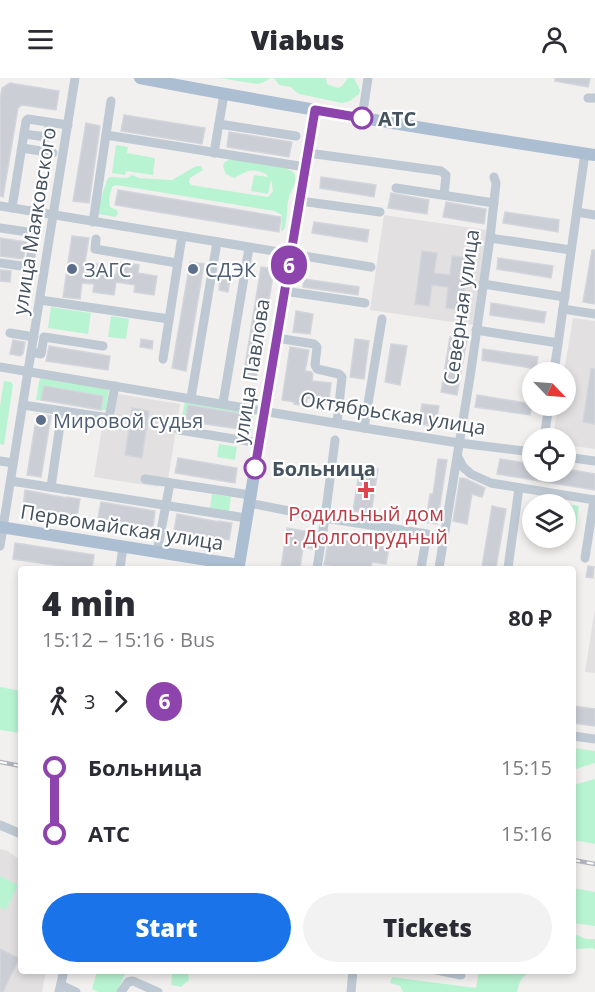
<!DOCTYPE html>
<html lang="en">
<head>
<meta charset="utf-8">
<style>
  body { margin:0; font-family:"Open Sans",sans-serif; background:#f2f2f3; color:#2b2b33; height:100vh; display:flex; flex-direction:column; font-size:22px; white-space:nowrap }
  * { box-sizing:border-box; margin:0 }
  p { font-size:20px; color:#7c7c81 }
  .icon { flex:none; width:33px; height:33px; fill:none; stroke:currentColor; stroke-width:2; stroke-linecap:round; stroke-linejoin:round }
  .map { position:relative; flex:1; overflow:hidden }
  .sheet { position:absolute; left:18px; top:488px; width:558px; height:408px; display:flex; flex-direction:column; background:#fff; border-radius:6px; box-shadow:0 3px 9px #0003 }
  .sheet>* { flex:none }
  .badge { padding:0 12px; border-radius:20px; font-size:21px; line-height:39px }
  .needle { width:39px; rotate:115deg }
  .fabs { position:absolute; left:522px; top:284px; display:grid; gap:12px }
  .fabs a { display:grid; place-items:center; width:54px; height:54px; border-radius:50%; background:#fff; box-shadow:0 3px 9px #0003; font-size:30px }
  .map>.badge { position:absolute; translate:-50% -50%; box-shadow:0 0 0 3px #fff }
  .legs { display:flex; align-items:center; gap:9px; height:66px; padding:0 24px; font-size:20px }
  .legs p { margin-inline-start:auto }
  .summary { display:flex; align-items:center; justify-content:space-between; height:102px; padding:0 24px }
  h1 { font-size:33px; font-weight:800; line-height:45px }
  .button { display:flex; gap:12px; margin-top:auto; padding:12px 24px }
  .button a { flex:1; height:69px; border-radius:36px; background:#1a73e8; color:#fff; font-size:24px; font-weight:800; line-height:69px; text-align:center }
  .button a+a { background:#f2f2f3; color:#2b2b33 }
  ul { padding:0 24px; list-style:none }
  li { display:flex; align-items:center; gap:21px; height:66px; font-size:22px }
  li i { display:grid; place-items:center; width:9px; height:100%; margin:0 8px; background:currentColor }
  li i::after { content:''; width:15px; height:15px; margin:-8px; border:4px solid; border-radius:50%; background:#fff }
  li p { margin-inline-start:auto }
  li:first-child i { background:linear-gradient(#0000 50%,currentColor 0) }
  li:last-child i { background:linear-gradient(currentColor 50%,#0000 0) }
  header { display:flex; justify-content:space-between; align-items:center; height:78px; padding:0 24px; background:#fff; font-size:27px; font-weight:800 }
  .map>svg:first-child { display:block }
  .education { fill:#e3e0e1 }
  .green { fill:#b9f4d2 }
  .building { fill:#cbced5; stroke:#d3d5dc; stroke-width:1.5 }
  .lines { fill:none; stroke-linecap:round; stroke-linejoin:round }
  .minor { stroke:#bec9d3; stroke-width:9 }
  .major { stroke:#acbed1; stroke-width:12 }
  .rail-casing { stroke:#b1b4bb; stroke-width:4.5 }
  .rail { stroke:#fff; stroke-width:2; stroke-dasharray:7; stroke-linecap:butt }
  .line-1-casing { stroke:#fff; stroke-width:14 }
  .line-1 { stroke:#8e44ad; stroke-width:9 }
  .stop-1-dot { fill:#fff; stroke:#8e44ad; stroke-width:3 }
  .service-dot { fill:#5c6f8a; stroke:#fff; stroke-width:2 }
  .health-dot { fill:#e0444e; stroke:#fff; stroke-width:2 }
  .labels { text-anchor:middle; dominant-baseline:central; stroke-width:4.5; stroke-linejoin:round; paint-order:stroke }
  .stop-label { font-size:20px; font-weight:bold; fill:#45525f; stroke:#fff; text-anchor:start }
  .street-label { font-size:20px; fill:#45525f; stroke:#fff }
  .service-label { font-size:20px; fill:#4e5e75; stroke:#fff; text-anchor:start }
  .health-label { font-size:20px; fill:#be3a42; stroke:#fff }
</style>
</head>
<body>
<header><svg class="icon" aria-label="menu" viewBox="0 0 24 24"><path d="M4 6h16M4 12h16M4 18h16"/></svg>Viabus<svg class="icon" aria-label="person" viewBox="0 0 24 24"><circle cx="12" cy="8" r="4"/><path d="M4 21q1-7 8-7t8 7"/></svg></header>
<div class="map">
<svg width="595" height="914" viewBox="0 0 595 914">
  <rect width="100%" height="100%" fill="#f2efef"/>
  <g class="education">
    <path d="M384,137L487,152L473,247L370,232Z"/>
    <path d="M573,240L595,243V371L566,367V360H553L558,327H566V294H564Z"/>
    <path d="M118,316L180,326L168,402L159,401L158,409L94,399L103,344L113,345Z"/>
    <path d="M595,531V595L585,594Z"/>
    <path d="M0,771L8,773L21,783V892L46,893L42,914H0Z"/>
  </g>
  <g class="green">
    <path d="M219,0H271L262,5L257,6Z"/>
    <path d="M273,0H326L327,6L338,10L342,8L348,0H354L360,12L359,16L350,23L342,25L299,16L296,14L291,9L279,7L275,1Z"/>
    <path d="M116,67L128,69L127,75L155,80L153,97L126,93L125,97L112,95Z"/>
    <path d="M232,80C243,82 293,87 295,97C297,104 291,113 289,119C286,130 288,141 284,152L281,153L282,137L274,133L116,107L112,109L109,121L110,129L117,132L118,136L115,139L99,136L97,132L107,102L110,99L127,100L132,97L139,100L172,102L196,88H201L203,92L190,100L189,104L191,107L268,119L273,113L271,102L268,116L251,113L254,97L268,99L266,96C250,89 247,94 234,100L226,96L223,88L225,84Z"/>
    <path d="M51,229L91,235L88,256L48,250Z"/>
    <path d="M111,238L129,241L126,261L108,259Z"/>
    <path d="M40,299L107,311L109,313L106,332H101L103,318L44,308L41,322H36Z"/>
    <path d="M4,303L11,304L13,307L4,367L0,366V328Z"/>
    <path d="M185,323L253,335L251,353L246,352L248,337L188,327L185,343H181Z"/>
    <path d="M219,366L237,369L235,382L217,379Z"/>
    <path d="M212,416L231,419L229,433L210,430Z"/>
    <path d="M541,422L579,428L576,449L566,447V426H540Z"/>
    <path d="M0,609L21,613V655L0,652Z"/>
    <path d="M573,670L595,673V685L573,692Z"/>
    <path d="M595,701V766L573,762V707Z"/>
    <path d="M0,798L18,807L6,832L0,829Z"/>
    <path d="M573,810L595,814V848L573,845Z"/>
    <path d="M577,857L586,861H595V872L593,870L573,871V858Z"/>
    <path d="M97,893H126L117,914H98L92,911Z"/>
    <path d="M171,893H188L189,902L181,909L171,907L172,897Z"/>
    <path d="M479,893H531C522,898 519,904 517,914H403L400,908L390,905L392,899L476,910Z"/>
  </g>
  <g class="building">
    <path d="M555,0H590L588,9L555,3Z"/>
    <path d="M10,5L59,13L56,32L22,27L18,30L3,119L0,118V23L2,10Z"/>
    <path d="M124,37L205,50L202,66L121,53Z"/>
    <path d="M86,45L100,48L89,125L73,123Z"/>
    <path d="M229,54L292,64L289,79L227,69Z"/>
    <path d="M321,99L376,107L374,119L320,110Z"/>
    <path d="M118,112L281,139L279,154L115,127Z"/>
    <path d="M391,115L429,122L427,136L388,130Z"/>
    <path d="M446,124L486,131L484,146L443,139Z"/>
    <path d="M505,134L559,142L558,154L503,145Z"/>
    <path d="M314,144L369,152L367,164L312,155Z"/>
    <path d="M72,158L89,160L85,184L98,186L96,194L116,197L118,184L139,187L138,195L157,198L154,217L134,214L135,207L116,204L114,217L93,214L94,206L82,205L80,221L63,219Z"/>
    <path d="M0,160L27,164L23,181L0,178Z"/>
    <path d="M592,172H595V226L583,224Z"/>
    <path d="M422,173L437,175L434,195L450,197L452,178L469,180L462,232L446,230L448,209L432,207L429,228L415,226Z"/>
    <path d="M498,180L553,188L551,200L497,191Z"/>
    <path d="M190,184L204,186L186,293L172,290Z"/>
    <path d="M261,189L274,191L256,302L243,300Z"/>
    <path d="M0,192L11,193L10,204L0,203Z"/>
    <path d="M221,193L231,194L228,214L219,212Z"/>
    <path d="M304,201L359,209L358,217L303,209Z"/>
    <path d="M491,225L546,234L544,245L490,237Z"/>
    <path d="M296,233L313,236L310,256L293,254Z"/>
    <path d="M450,259L467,261L457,317L441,314Z"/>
    <path d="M141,261L153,263L152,271L140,269Z"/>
    <path d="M355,261L369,263L364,301L350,299Z"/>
    <path d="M13,262L25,264L23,276L20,278L10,276Z"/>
    <path d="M391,266L407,268L400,307L385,304Z"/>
    <path d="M49,268L110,278L108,292L46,283Z"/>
    <path d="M290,269L309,272L305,293L311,294L313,296L312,303L331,305L329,322L307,320L306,328L294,326V324L282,322Z"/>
    <path d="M483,271L538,279L536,291L482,282Z"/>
    <path d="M591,291H595V346L583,344Z"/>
    <path d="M44,308L103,318L101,332L41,322Z"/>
    <path d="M477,317L532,326L530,337L475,329Z"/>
    <path d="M422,326L439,328L436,348L419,346Z"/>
    <path d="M188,327L249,337L246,352L185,343Z"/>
    <path d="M132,330L149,333L142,380L125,377Z"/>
    <path d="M37,336L51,338L41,399L27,397Z"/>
    <path d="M178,380L237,390L235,405L175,395Z"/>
    <path d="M438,381L447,382L437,446L426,444L430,416H433Z"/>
    <path d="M500,381L532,386V393H566V391L595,396V412L497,396Z"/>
    <path d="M360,388L378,391L371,435L353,433Z"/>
    <path d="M460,400L466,401L485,410L482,419L472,416L467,446L453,443Z"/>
    <path d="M25,412L67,420V419L80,421L77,438L23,429Z"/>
    <path d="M101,424L155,433L153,449L98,440Z"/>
    <path d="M492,428L506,431L496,490L482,489Z"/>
    <path d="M177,436L219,444V443L232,445L229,462L174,453Z"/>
    <path d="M287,450L316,455L313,471L303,469L300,490H281Z"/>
    <path d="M329,460L389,470L386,486L372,484L371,490H343L324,487Z"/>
    <path d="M15,465L94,477L92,490H74L13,481Z"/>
    <path d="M588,488L594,489L593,500L586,499Z"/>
    <path d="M573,628L595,631V648L573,645Z"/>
    <path d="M0,871L19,880L3,914H0Z"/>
  </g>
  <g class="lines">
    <g class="minor">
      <path d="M588,20H595"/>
      <path d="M362,40L368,0"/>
      <path d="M219,46L296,58"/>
      <path d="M24,56L47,59L50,45"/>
      <path d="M106,57L305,89"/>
      <path d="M22,70L53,75"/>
      <path d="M214,75L224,16"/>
      <path d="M308,75L441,93L446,97L444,117"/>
      <path d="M396,110L494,125"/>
      <path d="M300,123L380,134"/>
      <path d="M0,128L371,189"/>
      <path d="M12,130L26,43L28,41L68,47"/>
      <path d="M577,134L595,137"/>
      <path d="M93,144L111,23"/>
      <path d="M0,150L35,155L38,134"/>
      <path d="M490,160L571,172"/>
      <path d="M96,161L95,171L177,185"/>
      <path d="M0,185L29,189L35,155"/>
      <path d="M483,206L565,219"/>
      <path d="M284,213L365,225"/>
      <path d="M40,222L169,241"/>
      <path d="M563,231L595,236"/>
      <path d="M476,252L558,265"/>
      <path d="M10,255L34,259"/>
      <path d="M277,260L314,266L317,269L315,287L317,291L339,296L342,299L337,345"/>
      <path d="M32,274L41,276L44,259L103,268"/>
      <path d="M163,281L182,158"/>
      <path d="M0,289L364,350L459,365L532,374"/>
      <path d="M554,294L585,75"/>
      <path d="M191,320L217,164"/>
      <path d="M223,325L249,170"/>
      <path d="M23,327L109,340L115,308"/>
      <path d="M364,350L382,241"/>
      <path d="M179,352L259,365"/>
      <path d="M544,360L549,327"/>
      <path d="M458,379L463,389L471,396L491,405L595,422"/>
      <path d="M566,379L595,383"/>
      <path d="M0,383L13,385"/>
      <path d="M145,401L250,417"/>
      <path d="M11,403L246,440"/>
      <path d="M51,409L62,333"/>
      <path d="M249,425L325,440L335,362"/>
      <path d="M0,468L75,0"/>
      <path d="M157,474L170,405"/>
      <path d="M585,480L594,422"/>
      <path d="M120,490L123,469"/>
      <path d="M317,490L325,440L427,456L421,490"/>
      <path d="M439,490L470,299L490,160L496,105L494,99"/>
      <path d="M508,490L519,410"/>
      <path d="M573,658L595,661"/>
      <path d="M0,747L21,756"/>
      <path d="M436,892L461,897"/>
      <path d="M61,907L76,914"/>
      <path d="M59,914L64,892"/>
      <path d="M121,914L128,904L133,903L158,914"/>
      <path d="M351,914L353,892"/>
    </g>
    <g class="major">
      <path d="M140,0C291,29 443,54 595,77"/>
      <path d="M0,449L239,487L315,32"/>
    </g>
    <defs>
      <g id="rail">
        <path d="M0,684L21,688"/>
        <path d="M573,782L595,786"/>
      </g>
    </defs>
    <use href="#rail" class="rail-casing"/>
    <use href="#rail" class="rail"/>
  </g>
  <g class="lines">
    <defs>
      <path id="line-1" d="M255,390L315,32L362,40"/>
    </defs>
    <use href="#line-1" class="line-1-casing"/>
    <use href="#line-1" class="line-1"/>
  </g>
  <g class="stop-1-dot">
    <circle cx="362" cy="40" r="10"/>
    <circle cx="255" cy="390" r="10"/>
  </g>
  <g class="service-dot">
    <circle cx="72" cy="191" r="6"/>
    <circle cx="193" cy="191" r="6"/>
    <circle cx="41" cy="342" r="6"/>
  </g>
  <path class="health-dot" d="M363 403h6v6h6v6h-6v6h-6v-6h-6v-6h6z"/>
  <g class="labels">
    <g class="stop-label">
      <text x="378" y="40">АТС</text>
      <text x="272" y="390">Больница</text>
    </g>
    <g class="street-label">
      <text transform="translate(34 143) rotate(-81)">улица Маяковского</text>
      <text transform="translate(461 229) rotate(-82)">Северная улица</text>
      <text transform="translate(251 293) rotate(-81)">улица Павлова</text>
      <text transform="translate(393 335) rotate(9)">Октябрьская улица</text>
      <text transform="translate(122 449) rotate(9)">Первомайская улица</text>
    </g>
    <g class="service-label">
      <text x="84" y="191">ЗАГС</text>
      <text x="205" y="191">СДЭК</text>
      <text x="53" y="342">Мировой судья</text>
    </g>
    <g class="health-label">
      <text x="366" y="435">Родильный дом<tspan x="366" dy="23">г. Долгопрудный</tspan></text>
    </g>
  </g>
</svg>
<div class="fabs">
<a><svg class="needle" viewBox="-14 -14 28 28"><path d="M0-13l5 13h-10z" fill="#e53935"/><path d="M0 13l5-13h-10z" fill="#7c7c81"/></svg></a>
<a><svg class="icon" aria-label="locate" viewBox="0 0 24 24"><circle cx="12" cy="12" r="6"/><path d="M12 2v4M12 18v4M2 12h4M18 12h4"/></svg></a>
<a><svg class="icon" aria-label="layers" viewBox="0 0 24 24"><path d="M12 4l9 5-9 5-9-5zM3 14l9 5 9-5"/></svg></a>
</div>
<b class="badge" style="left:289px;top:187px;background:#8e44ad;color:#fff">6</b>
<section class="sheet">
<div class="summary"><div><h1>4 min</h1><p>15:12 – 15:16 · Bus</p></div><b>80 ₽</b></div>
<div class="legs"><svg class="icon" aria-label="walk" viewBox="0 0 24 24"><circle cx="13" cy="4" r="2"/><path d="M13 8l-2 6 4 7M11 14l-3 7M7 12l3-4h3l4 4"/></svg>3<svg class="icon" aria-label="forward" viewBox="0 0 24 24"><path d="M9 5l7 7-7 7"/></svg><b class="badge" style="background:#8e44ad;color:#fff">6</b></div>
<ul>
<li><i style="color:#8e44ad"></i><b>Больница</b><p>15:15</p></li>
<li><i style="color:#8e44ad"></i><b>АТС</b><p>15:16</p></li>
</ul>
<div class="button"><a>Start</a><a>Tickets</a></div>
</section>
</div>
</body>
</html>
